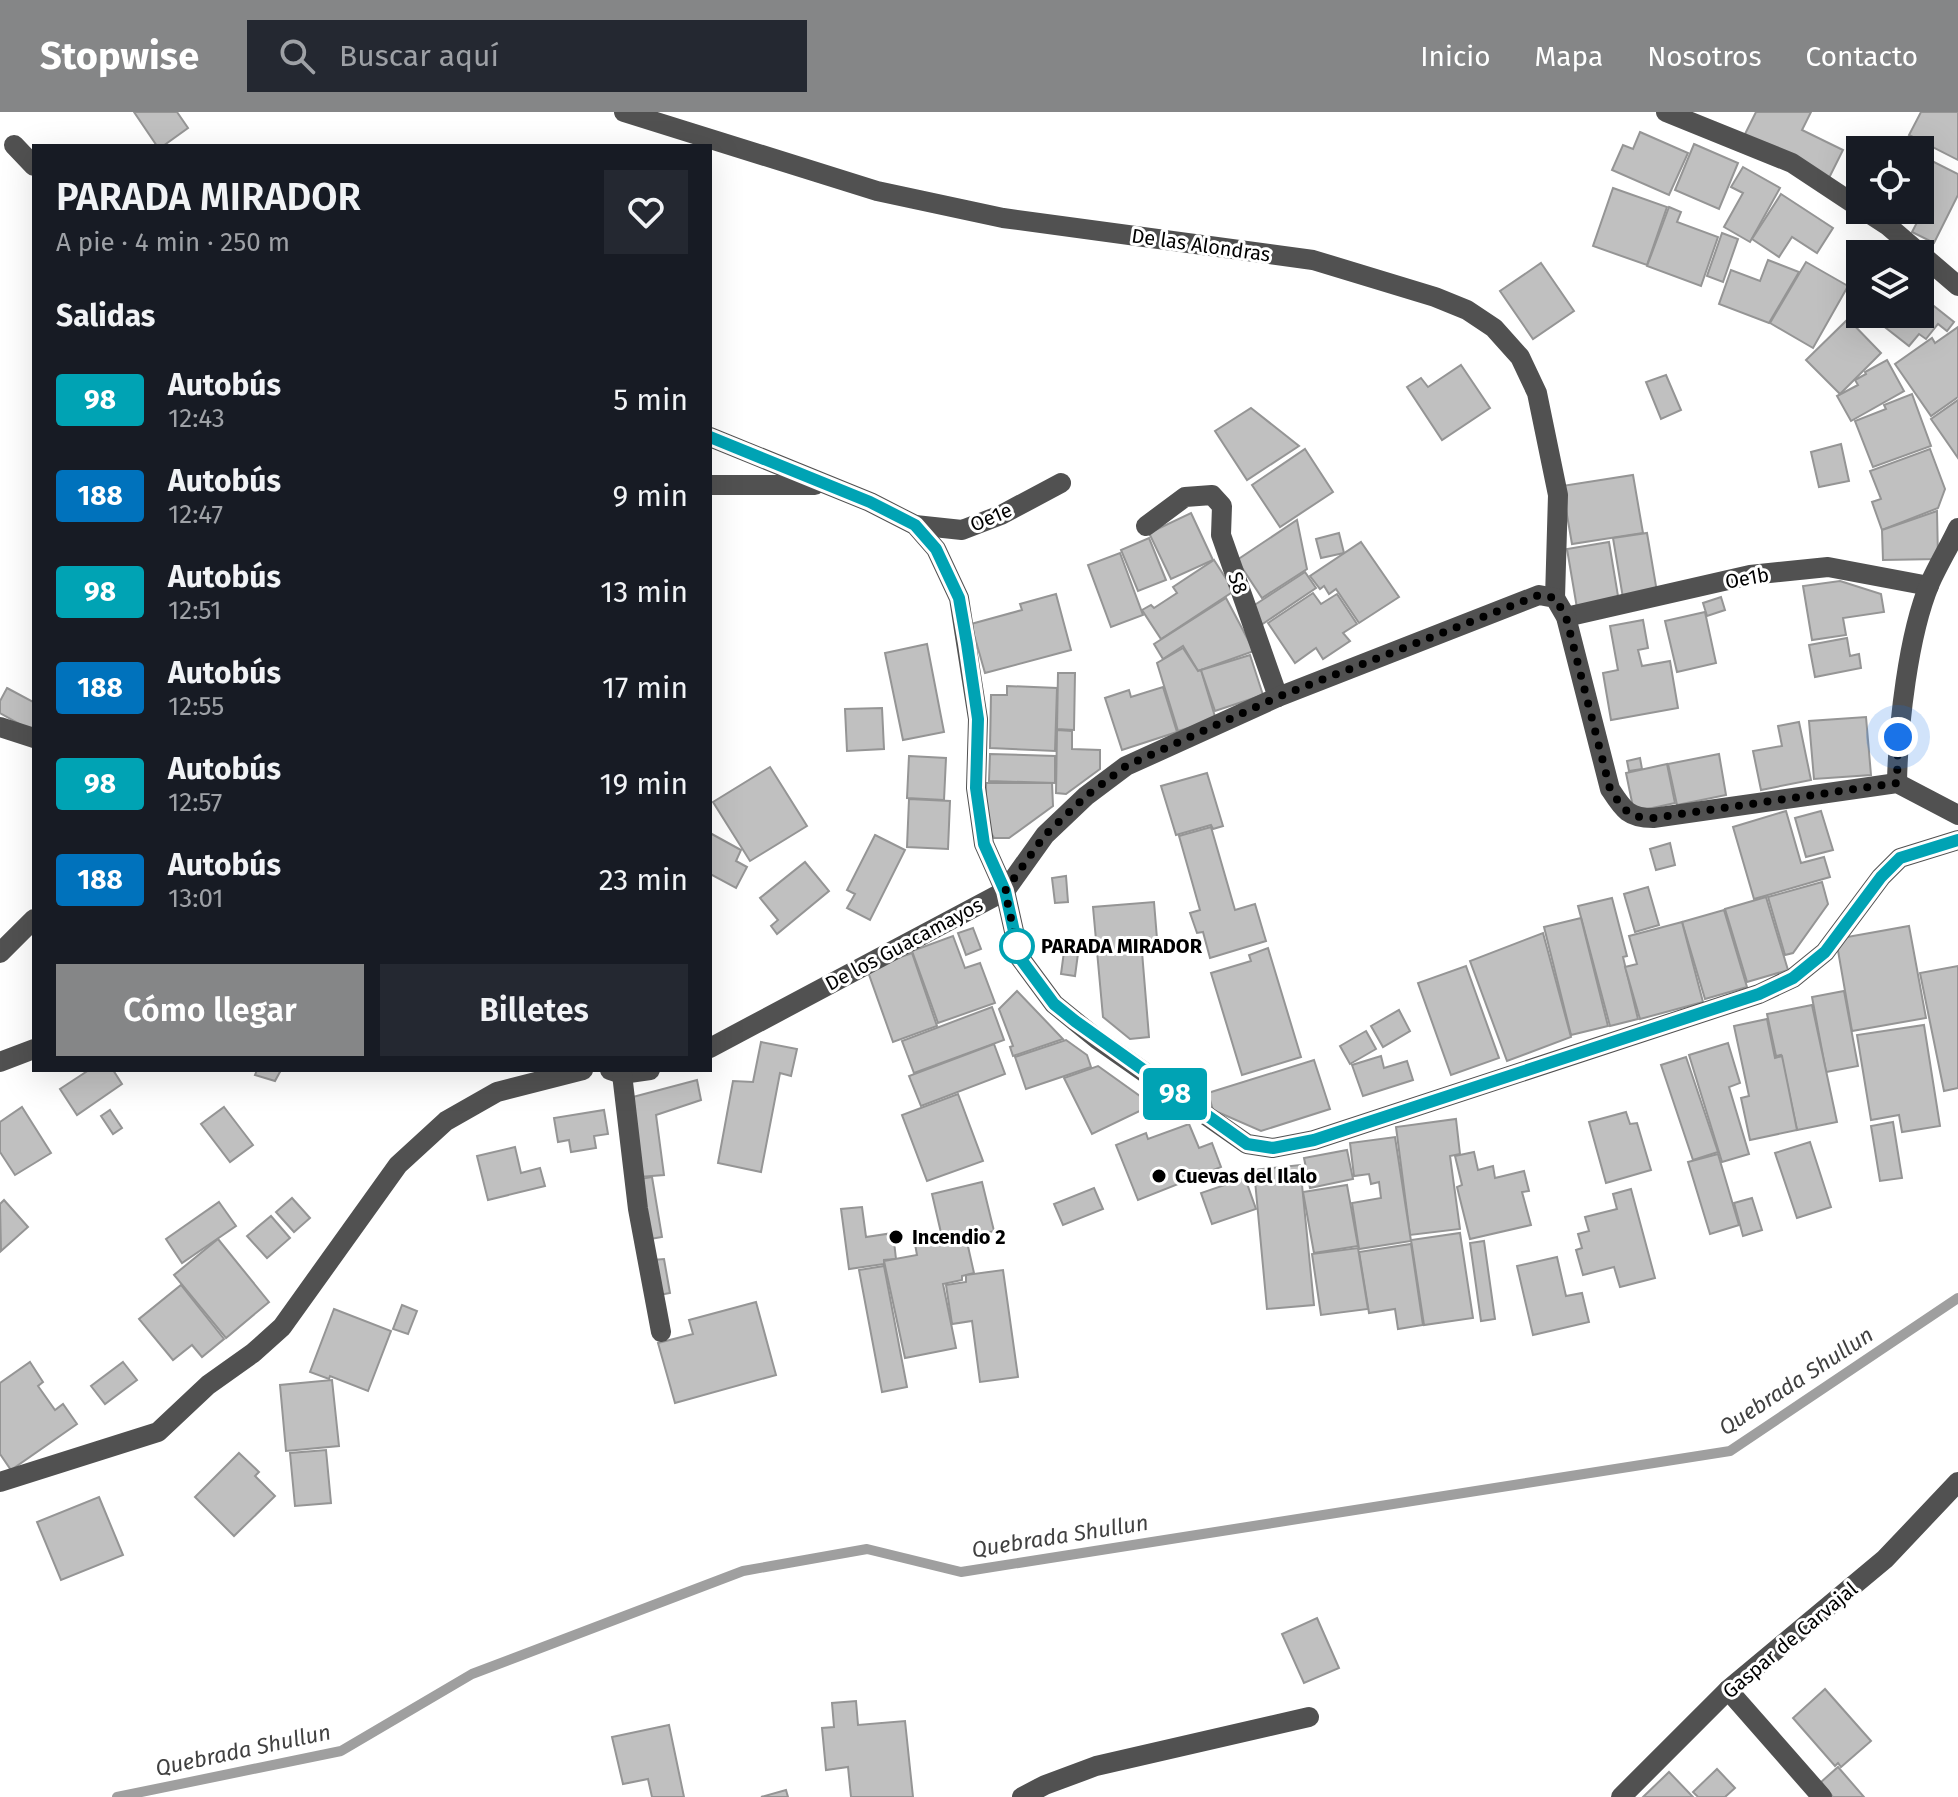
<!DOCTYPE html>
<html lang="es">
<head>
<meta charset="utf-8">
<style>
  body { margin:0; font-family:"Fira Sans",sans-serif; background:#242831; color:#f1f3f6; height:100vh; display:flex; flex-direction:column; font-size:30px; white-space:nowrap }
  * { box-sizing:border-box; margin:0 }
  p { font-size:26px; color:#9ea1a6 }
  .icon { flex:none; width:44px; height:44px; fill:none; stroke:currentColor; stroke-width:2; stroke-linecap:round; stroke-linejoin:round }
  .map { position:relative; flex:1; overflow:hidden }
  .panel { position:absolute; left:32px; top:32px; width:680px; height:928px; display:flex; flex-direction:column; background:#171b24; border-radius:0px; box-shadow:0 8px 32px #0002 }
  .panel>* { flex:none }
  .badge { padding:0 16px; border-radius:6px; font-size:28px; line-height:52px }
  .controls { position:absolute; left:1846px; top:24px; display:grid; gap:16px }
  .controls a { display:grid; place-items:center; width:88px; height:88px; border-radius:0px; background:#171b24; box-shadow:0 8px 32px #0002; font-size:40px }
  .you { position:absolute; width:40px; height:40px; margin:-20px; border:6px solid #fff; border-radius:50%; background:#1a73e8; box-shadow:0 0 0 12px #1a73e833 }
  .map>.badge { position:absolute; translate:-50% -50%; box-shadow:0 0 0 4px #fff }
  h2 { padding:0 24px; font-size:30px; line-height:72px }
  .round { display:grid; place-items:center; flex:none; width:84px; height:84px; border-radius:0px; background:#242831 }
  .overview { display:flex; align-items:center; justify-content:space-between; height:136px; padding:0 24px }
  h1 { font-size:38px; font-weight:600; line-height:60px }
  .button { display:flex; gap:16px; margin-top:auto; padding:16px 24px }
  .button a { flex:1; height:92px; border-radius:0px; background:#858687; color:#fff; font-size:32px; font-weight:600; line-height:92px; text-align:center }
  .button a+a { background:#242831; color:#f1f3f6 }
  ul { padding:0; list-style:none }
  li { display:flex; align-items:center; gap:24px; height:96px; padding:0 24px }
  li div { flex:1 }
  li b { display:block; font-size:30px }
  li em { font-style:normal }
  li .badge { min-width:88px; font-weight:700; text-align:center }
  header { display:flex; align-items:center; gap:48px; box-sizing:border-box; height:112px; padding:0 40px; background:#858687; color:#fff }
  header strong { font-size:38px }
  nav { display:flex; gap:44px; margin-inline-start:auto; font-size:28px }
  .search { width:560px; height:72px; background:#242831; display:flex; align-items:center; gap:20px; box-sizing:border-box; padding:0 28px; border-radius:0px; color:#9ea1a6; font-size:30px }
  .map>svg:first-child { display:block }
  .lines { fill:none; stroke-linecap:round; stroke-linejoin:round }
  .stream { stroke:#9f9f9f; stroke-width:10 }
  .building { fill:#c0c0c0; stroke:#959595; stroke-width:2 }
  .minor { stroke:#515151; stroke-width:20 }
  .line-casing { stroke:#fff; stroke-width:18 }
  .line { stroke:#00a3b4; stroke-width:12 }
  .walk { stroke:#000; stroke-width:8; stroke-dasharray:0 14.4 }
  .stop-dot { fill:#fff; stroke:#00a3b4; stroke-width:4 }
  .poi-dot { fill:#000; stroke:#fff; stroke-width:3 }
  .labels { text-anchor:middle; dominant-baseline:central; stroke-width:6; stroke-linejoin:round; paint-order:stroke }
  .street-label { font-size:20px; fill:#000; stroke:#fff }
  .stop-label { font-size:20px; font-weight:bold; fill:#000; stroke:#fff; text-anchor:start }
  .poi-label { font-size:20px; font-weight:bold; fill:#000; stroke:#fff; text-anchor:start }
  .water-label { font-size:22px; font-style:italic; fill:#404040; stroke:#fff }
</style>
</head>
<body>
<header>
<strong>Stopwise</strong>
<div class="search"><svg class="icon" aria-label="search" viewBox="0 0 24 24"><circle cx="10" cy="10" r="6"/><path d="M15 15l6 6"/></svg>Buscar aquí</div>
<nav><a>Inicio</a><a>Mapa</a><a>Nosotros</a><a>Contacto</a></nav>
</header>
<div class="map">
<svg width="1958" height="1685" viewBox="0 0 1958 1685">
  <rect width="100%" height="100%" fill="#fff"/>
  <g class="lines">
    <path class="stream" d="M117,1685L341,1639L472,1562L743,1459L867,1437L961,1460L1730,1339L1958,1186"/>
  </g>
  <g class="building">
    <path d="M134,0H177L188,16L163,34H157Z"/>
    <path d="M1756,0H1811L1802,18L1843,38L1829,66L1744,24Z"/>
    <path d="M1921,0H1958V48L1909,23Z"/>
    <path d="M1640,20L1688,41L1669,83L1612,58L1623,33L1633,37Z"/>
    <path d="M1694,32L1738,51L1719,97L1675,78Z"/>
    <path d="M1920,43L1958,62V83L1934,131L1912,120L1925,95L1920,92Z"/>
    <path d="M1743,55L1780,76L1750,130L1724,115L1743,81L1731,75Z"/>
    <path d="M1613,76L1667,95L1647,153L1593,134Z"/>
    <path d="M1781,82L1833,116L1817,141L1792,125L1779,145L1752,127Z"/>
    <path d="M1669,95L1681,100L1677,110L1718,125L1701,174L1647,154Z"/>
    <path d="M1722,121L1738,127L1723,170L1707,164Z"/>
    <path d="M1768,148L1799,160L1769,211L1719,192L1731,158L1760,169Z"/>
    <path d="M1806,150L1848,174L1813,236L1770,211Z"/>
    <path d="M1541,151L1574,199L1533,227L1500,179Z"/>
    <path d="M1920,183L1954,210L1947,219L1938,212L1926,227L1919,222L1909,234L1872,205L1874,202H1920Z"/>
    <path d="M1848,207L1881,241L1840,282L1806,248Z"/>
    <path d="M1958,215V285L1931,304L1895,252L1932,226L1935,231Z"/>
    <path d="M1887,248L1904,279L1851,309L1837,284L1858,273L1855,268L1866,262L1865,260Z"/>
    <path d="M1461,253L1490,296L1442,328L1407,275L1421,266L1428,275Z"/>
    <path d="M1666,263L1681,298L1661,307L1646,270Z"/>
    <path d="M1912,282L1931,334L1873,355L1855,309L1886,297L1884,293Z"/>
    <path d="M1958,288V346L1931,307Z"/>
    <path d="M1251,296L1299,334L1247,368L1215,319Z"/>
    <path d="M1841,332L1849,369L1819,375L1811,340Z"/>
    <path d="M1305,337L1333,380L1280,415L1252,373Z"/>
    <path d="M1930,337L1945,377L1938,396L1882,418L1872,390L1881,387L1870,359Z"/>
    <path d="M1633,363L1643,421L1572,432L1562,374Z"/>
    <path d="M1937,399L1938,447L1883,448L1882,418Z"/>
    <path d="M1191,401L1213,448L1171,467L1149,421Z"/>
    <path d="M1297,408L1307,457L1262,486L1237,448Z"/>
    <path d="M1339,421L1344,441L1321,446L1316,427Z"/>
    <path d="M1647,421L1657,480L1623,486L1613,426Z"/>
    <path d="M1149,426L1166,468L1138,479L1121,438Z"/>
    <path d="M1361,430L1399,485L1359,511L1336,477L1329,482L1324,474L1320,477L1310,464Z"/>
    <path d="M1609,430L1619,490L1577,496L1567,437Z"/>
    <path d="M1120,441L1143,503L1111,515L1088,453Z"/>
    <path d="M1214,448L1234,479L1161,527L1142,498L1151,493L1154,496L1177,481L1173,475Z"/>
    <path d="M1305,460L1316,476L1261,513L1250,496Z"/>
    <path d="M1840,469L1881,482L1884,500L1843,506L1846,523L1812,528L1803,474Z"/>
    <path d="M1313,481L1321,492L1337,482L1357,512L1343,521L1350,529L1323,547L1316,536L1295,551L1268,511Z"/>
    <path d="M1056,482L1071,538L985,561L971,512L1022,498L1020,492Z"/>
    <path d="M1721,485L1725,498L1707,504L1703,491Z"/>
    <path d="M1226,486L1254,539L1198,559L1183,534L1163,547L1154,532Z"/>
    <path d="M1705,500L1716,551L1677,560L1665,509Z"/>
    <path d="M1643,508L1648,536L1638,538L1642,554L1670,549L1678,596L1611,608L1603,561L1618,558L1610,514Z"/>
    <path d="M1847,526L1850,544L1859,542L1861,556L1815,565L1809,533Z"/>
    <path d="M927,532L944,620L903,628L885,541Z"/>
    <path d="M1183,536L1198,559L1201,558L1216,608L1178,619L1157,551Z"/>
    <path d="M1250,543L1263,583L1215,599L1201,558Z"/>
    <path d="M1058,561H1075L1074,618L1057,617Z"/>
    <path d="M1007,574L1057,576L1055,639L990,636L991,583H1007Z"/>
    <path d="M1163,575L1177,620L1122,638L1105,586L1129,578L1131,585Z"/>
    <path d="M7,576L33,590L34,588V620L0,601V589Z"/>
    <path d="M882,596L884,637L847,639L845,597Z"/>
    <path d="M1866,605L1871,663L1814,667L1809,609Z"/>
    <path d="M1799,610L1811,668L1761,678L1753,639L1782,634L1778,614Z"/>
    <path d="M1057,618L1072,619V637L1100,638V657L1066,682L1056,681Z"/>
    <path d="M990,642L1055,644V671L989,669Z"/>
    <path d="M1719,642L1726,683L1677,693L1668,652Z"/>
    <path d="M909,644L946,646L944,688L907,686Z"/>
    <path d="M1640,646L1642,657L1629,659L1627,649Z"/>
    <path d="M1667,652L1675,691L1634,700L1626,661Z"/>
    <path d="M770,655L807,714L750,749L713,690Z"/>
    <path d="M1207,661L1223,714L1213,717L1211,713L1176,723L1161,674Z"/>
    <path d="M986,671H1052L1053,694L1009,726H994L986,712Z"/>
    <path d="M909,687L950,689L948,737L907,735Z"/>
    <path d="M1786,699L1801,751L1824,745L1830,765L1754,787L1733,715Z"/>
    <path d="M1821,699L1833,738L1806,745L1795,706Z"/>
    <path d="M1211,715L1235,798L1255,792L1266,829L1210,846L1203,820L1197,821L1190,801L1200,798L1179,724Z"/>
    <path d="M710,721L741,738L736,749L747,755L736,776L710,762Z"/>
    <path d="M875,723L905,738L870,808L847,796L855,782L847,778Z"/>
    <path d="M1670,731L1675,753L1656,758L1650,737Z"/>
    <path d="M805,750L829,779L777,822L771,814L778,808L760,786Z"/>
    <path d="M1066,764L1068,790L1055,791L1052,766Z"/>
    <path d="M1822,770L1828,792L1793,841L1785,843L1768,785Z"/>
    <path d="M1648,775L1659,813L1635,820L1624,782Z"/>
    <path d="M1766,785L1788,858L1747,870L1725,797Z"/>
    <path d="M1612,786L1627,844L1623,845L1638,907L1610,914L1578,794Z"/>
    <path d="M1154,790L1158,839L1142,840L1149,925L1130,927L1103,905L1093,795Z"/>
    <path d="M1724,798L1747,875L1705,887L1682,810Z"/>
    <path d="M1581,806L1608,914L1571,923L1544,815Z"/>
    <path d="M1682,810L1703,890L1640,907L1625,855L1637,852L1629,824Z"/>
    <path d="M1909,814L1926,906L1852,919L1836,827Z"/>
    <path d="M973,816L981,837L966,843L958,821Z"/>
    <path d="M1543,821L1571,925L1507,949L1470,849Z"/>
    <path d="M953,824L965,856L980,851L995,891L938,911L912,839Z"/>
    <path d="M1065,832L1079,834L1075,864L1061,862Z"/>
    <path d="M1268,836L1301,945L1242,963L1211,861L1251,849L1249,843Z"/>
    <path d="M912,841L937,914L893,930L867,857Z"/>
    <path d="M1466,854L1499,946L1451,963L1418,871Z"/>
    <path d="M1958,854V976L1944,979L1920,861Z"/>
    <path d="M1017,879L1063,927L1013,944L1010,935L1013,934L999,897Z"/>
    <path d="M1844,879L1858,954L1826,960L1812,885Z"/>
    <path d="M1812,893L1837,1010L1797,1018L1781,943L1776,944L1767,902Z"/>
    <path d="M992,895L1004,928L914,961L902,929Z"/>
    <path d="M1399,898L1410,919L1383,935L1371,914Z"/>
    <path d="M1767,907L1775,946L1782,944L1797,1018L1750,1028L1741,986L1749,984L1734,914Z"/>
    <path d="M1924,913L1940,1014L1902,1020L1899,1003L1871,1008L1857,923Z"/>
    <path d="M1366,919L1376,937L1350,952L1340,934Z"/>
    <path d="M1066,928L1087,943L1091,955L1026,977L1015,945Z"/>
    <path d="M761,930L797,937L791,964L780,961L761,1060L718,1051L733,969L753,970Z"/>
    <path d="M1728,931L1740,971L1729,975L1749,1042L1722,1050L1689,943Z"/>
    <path d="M994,932L1005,962L921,994L909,964Z"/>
    <path d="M1381,944L1384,956L1407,949L1413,968L1363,984L1352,953Z"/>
    <path d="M1686,945L1718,1040L1693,1048L1661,953Z"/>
    <path d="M1314,948L1330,997L1261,1019L1213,998L1208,981Z"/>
    <path d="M1098,954L1144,987L1148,995L1092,1022L1064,966Z"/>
    <path d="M89,958H113L122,972L77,1003L60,977Z"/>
    <path d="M257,958H281L275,969L255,963Z"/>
    <path d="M697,968L701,988L656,1003L664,1063L639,1065L629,986Z"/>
    <path d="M958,982L983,1049L927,1069L902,1003Z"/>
    <path d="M22,995L51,1041L15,1063L0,1040V1010Z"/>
    <path d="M224,995L253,1033L230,1050L201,1012Z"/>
    <path d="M110,998L122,1016L113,1022L101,1004Z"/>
    <path d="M604,998L608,1022L594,1024L596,1036L571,1040L569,1028L558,1030L554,1006Z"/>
    <path d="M1626,1000L1630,1012L1637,1011L1651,1058L1606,1071L1589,1010Z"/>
    <path d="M1456,1007L1460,1042L1450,1044L1460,1117L1410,1123L1396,1015Z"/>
    <path d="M1893,1010L1902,1066L1880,1069L1871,1014Z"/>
    <path d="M1189,1012L1199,1036L1212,1031L1221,1055L1138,1088L1116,1033L1146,1021L1148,1027Z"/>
    <path d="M1395,1025L1411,1129L1359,1137L1352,1091L1381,1086L1379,1070L1371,1072L1369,1062L1354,1064L1350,1031Z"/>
    <path d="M1810,1030L1831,1095L1797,1106L1775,1041Z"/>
    <path d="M515,1035L521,1061L540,1056L545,1074L488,1088L477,1044Z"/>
    <path d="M1347,1038L1353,1067L1310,1076L1304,1046Z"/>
    <path d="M1474,1040L1478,1058L1493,1054L1495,1066L1524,1059L1529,1079L1522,1080L1531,1113L1470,1127L1457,1075L1462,1073L1455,1044Z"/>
    <path d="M1718,1042L1739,1113L1710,1122L1688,1050Z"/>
    <path d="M1300,1053L1314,1193L1267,1197L1254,1058Z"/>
    <path d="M652,1065L662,1125L650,1127L640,1067Z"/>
    <path d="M1245,1066L1256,1097L1212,1112L1201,1081Z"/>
    <path d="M982,1070L994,1119L974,1124L972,1118L942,1125L932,1082Z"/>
    <path d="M1347,1073L1358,1134L1314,1141L1303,1080Z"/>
    <path d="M1094,1076L1103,1097L1063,1113L1054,1092Z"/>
    <path d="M1631,1077L1655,1166L1620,1175L1614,1155L1583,1163L1576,1138L1582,1136L1578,1122L1589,1119L1585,1105L1617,1097L1613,1082Z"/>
    <path d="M292,1086L310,1106L294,1120L276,1100Z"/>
    <path d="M1752,1086L1762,1118L1743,1124L1734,1091Z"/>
    <path d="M4,1088L28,1115L1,1139L0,1092Z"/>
    <path d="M219,1090L236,1114L182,1151L166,1127Z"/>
    <path d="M862,1095L866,1125L893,1121L896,1147L884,1148V1152L849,1157L841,1097Z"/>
    <path d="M271,1104L290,1126L267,1146L247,1124Z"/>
    <path d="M965,1121L974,1161L962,1164V1168L943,1172L956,1236L905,1246L884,1149L917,1143L915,1132Z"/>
    <path d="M1460,1121L1473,1206L1424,1213L1411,1128Z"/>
    <path d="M218,1127L269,1190L226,1226L174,1163Z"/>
    <path d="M1484,1129L1495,1207L1481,1209L1470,1131Z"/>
    <path d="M1411,1132L1423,1213L1398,1217L1395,1197L1369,1201L1359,1140Z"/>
    <path d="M1358,1136L1368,1197L1321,1203L1312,1142Z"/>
    <path d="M1557,1145L1566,1184L1582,1181L1589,1210L1533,1223L1517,1154Z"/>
    <path d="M664,1147L670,1181L659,1183L653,1148Z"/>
    <path d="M884,1154L907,1275L882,1280L859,1158Z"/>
    <path d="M1003,1158L1018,1265L980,1270L972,1209L952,1212L946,1173L966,1170V1163Z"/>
    <path d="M181,1173L224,1227L202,1245L192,1233L173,1248L139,1207Z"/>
    <path d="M756,1190L776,1263L675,1291L658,1231L693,1222L689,1208Z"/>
    <path d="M402,1193L417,1199L408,1222L393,1217Z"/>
    <path d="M334,1197L391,1219L368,1279L330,1264L329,1267L310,1260Z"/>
    <path d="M30,1250L43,1270L38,1274L55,1298L63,1292L77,1312L11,1358L0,1342V1271Z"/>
    <path d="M123,1250L137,1268L105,1292L91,1274Z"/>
    <path d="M332,1268L339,1334L286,1339L280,1273Z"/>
    <path d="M326,1338L331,1391L295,1394L290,1341Z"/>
    <path d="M239,1341L259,1360L255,1364L275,1384L234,1424L195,1385Z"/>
    <path d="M99,1385L123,1443L61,1468L37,1410Z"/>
    <path d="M1317,1506L1339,1556L1304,1571L1282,1522Z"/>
    <path d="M1825,1577L1871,1629L1841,1655L1838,1651L1835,1654L1793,1606Z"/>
    <path d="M856,1589L858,1613L905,1609L913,1685H851L848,1655L826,1658L822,1616L834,1615L832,1591Z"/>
    <path d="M669,1613L684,1685H652L648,1667L623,1672L612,1625Z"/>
    <path d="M1838,1655L1864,1685H1833L1821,1670Z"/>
    <path d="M1717,1657L1735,1676L1725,1685H1698L1693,1680Z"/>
    <path d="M1669,1660L1693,1685H1643Z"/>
    <path d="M786,1678L788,1685H761Z"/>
  </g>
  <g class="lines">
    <g class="minor">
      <path d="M624,0L877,79L1003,106L1313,148L1435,185L1467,198L1494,216L1520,245L1537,281L1558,383L1555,486"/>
      <path d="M1666,0L1792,51L1860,96"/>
      <path d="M14,33L34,54"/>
      <path d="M1864,98L1887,113L1958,174"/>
      <path d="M710,325L870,390L915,413L936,437L959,486L978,607L976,676L984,732L1005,779L1020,846L1054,892L1097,927L1247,1032L1273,1036L1314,1028L1759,882L1793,866L1825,840L1881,765L1900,746L1958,728"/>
      <path d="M710,373H815"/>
      <path d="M915,413L962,418L1001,403L1061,371"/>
      <path d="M1146,414L1185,385L1212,383L1222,394L1221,423L1278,585"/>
      <path d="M1566,505L1750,463L1828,455L1929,474"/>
      <path d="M0,615L34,626"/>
      <path d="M1897,671C1898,615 1908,523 1930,471C1938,453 1949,435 1958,416"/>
      <path d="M0,841L34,807"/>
      <path d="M710,936L1005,779L1045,723L1086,684L1126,654L1278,585L1539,483L1555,486L1566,505L1610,677C1623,697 1628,706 1653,706L1897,671L1958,703"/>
      <path d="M0,950L34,937"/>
      <path d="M610,958L622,962L650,958"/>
      <path d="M622,962L638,1097L661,1220"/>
      <path d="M0,1370L158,1320L208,1273L253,1241L282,1215L398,1053L446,1009L497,980L583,958"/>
      <path d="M1728,1578L1822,1685"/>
      <path d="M1022,1685L1045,1673L1096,1654L1309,1605"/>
      <path d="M1621,1685L1728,1578L1885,1447L1958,1370"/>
    </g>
  </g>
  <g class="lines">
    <defs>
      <path id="line" d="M710,325L870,390L915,413L936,437L959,486L967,532L978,607L976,676L984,732L1005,779L1020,846L1054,892L1075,909L1247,1032L1273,1036L1314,1028L1759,882L1793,866L1825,840L1881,765L1900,746L1958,728"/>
    </defs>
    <use href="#line" class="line-casing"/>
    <use href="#line" class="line"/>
    <path class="walk" d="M1017,834L1005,779L1045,723L1086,684L1126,654L1278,585L1539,483L1555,486L1566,505L1610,677C1623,697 1628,706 1653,706L1897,671L1898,625"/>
  </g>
  <circle class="stop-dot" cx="1017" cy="834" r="16"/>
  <g class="poi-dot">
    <circle cx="1159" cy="1064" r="8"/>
    <circle cx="896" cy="1125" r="8"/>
  </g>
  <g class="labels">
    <g class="street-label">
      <text transform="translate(1201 133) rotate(8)">De las Alondras</text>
      <text transform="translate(991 405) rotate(-23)">Oe1e</text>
      <text transform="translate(1747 466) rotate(-10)">Oe1b</text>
      <text transform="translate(1238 471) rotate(70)">S8</text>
      <text transform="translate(904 832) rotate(-28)">De los Guacamayos</text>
      <text transform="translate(1790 1528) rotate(-40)">Gaspar de Carvajal</text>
    </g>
    <g class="stop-label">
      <text x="1041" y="834">PARADA MIRADOR</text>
    </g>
    <g class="poi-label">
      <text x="1175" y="1064">Cuevas del Ilalo</text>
      <text x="912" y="1125">Incendio 2</text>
    </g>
    <g class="water-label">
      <text transform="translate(1796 1269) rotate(-33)">Quebrada Shullun</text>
      <text transform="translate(1060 1424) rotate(-9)">Quebrada Shullun</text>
      <text transform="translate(243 1638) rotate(-12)">Quebrada Shullun</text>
    </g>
  </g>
</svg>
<div class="controls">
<a><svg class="icon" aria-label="locate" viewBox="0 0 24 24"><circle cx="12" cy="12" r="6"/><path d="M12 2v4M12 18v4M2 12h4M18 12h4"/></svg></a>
<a><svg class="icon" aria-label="layers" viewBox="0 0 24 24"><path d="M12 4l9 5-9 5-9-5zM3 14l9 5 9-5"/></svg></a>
</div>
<div class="you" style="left:1898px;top:625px"></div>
<b class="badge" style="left:1175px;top:982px;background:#00a3b4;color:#fff">98</b>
<section class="panel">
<div class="overview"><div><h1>PARADA MIRADOR</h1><p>A pie · 4 min · 250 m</p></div><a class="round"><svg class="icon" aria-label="heart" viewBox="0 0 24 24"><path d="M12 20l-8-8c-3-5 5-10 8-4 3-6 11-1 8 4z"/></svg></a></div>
<h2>Salidas</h2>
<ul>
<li><span class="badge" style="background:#00a3b4;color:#fff">98</span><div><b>Autobús</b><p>12:43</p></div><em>5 min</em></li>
<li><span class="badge" style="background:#0072bc;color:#fff">188</span><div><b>Autobús</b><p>12:47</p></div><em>9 min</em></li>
<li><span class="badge" style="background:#00a3b4;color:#fff">98</span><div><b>Autobús</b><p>12:51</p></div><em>13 min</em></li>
<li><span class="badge" style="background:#0072bc;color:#fff">188</span><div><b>Autobús</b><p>12:55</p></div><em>17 min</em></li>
<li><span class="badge" style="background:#00a3b4;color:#fff">98</span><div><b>Autobús</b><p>12:57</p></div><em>19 min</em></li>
<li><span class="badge" style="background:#0072bc;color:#fff">188</span><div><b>Autobús</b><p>13:01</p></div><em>23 min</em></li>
</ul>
<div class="button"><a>Cómo llegar</a><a>Billetes</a></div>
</section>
</div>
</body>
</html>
